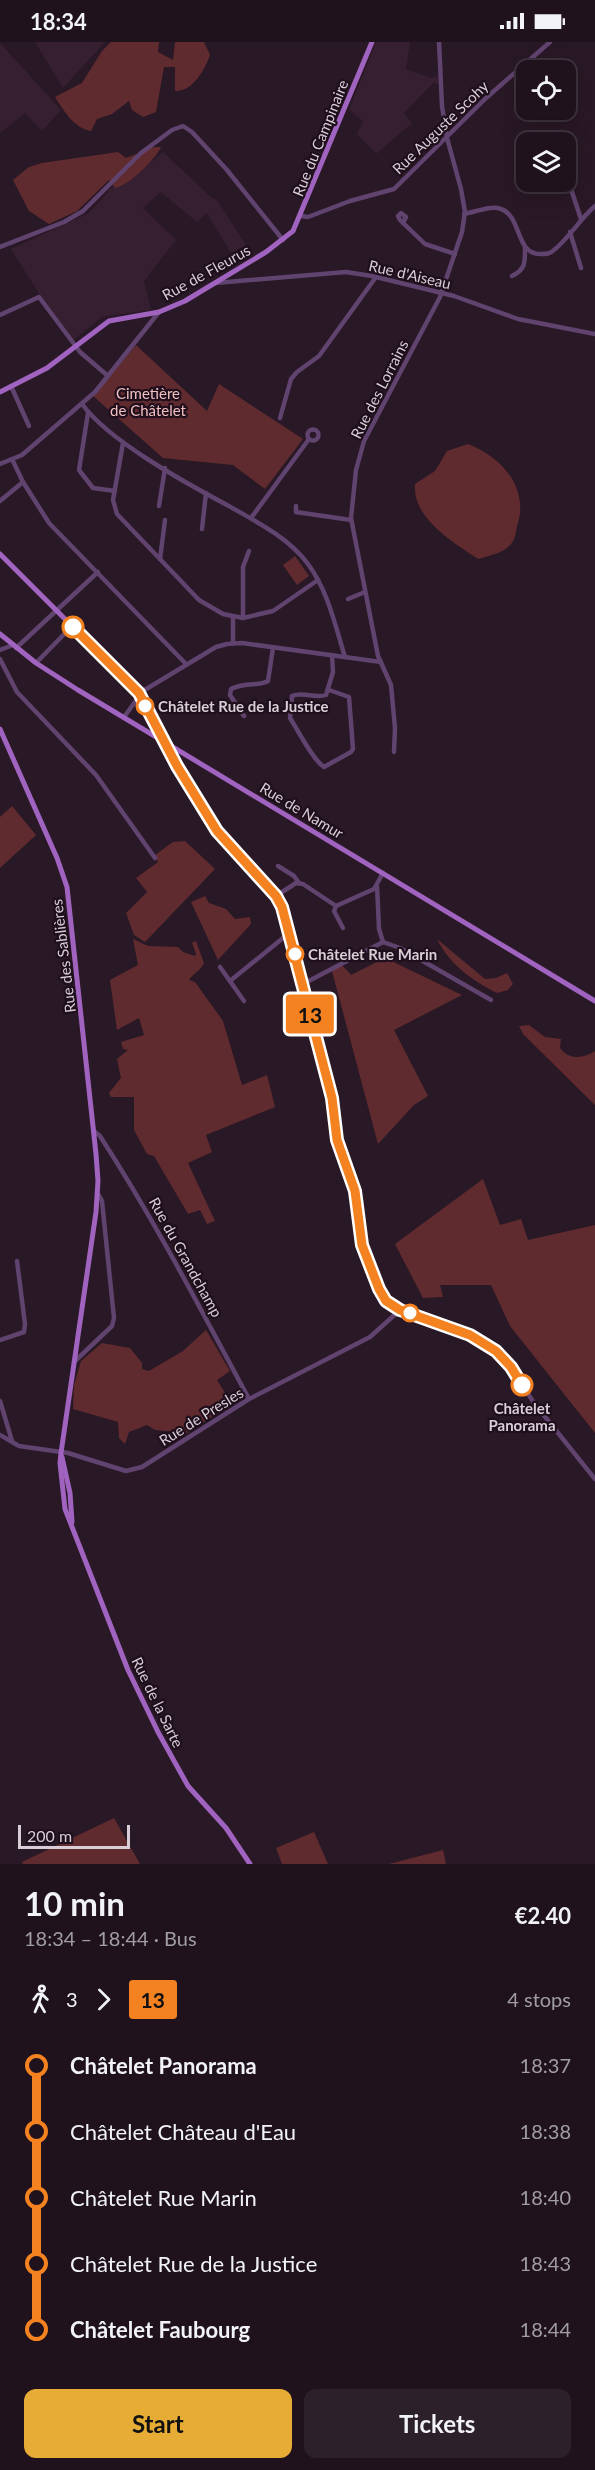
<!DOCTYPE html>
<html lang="en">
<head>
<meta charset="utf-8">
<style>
  body { margin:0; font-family:Lato,sans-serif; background:#2c2029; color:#f1f3f6; height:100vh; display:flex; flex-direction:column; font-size:22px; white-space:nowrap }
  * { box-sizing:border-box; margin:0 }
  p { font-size:20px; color:#a19ea3 }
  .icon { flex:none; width:33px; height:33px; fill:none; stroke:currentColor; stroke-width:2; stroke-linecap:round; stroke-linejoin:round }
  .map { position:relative; height:1822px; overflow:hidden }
  .panel { display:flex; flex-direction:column; background:#1f121c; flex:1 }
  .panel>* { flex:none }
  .badge { padding:0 12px; border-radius:4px; font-size:21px; line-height:39px }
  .buttons { position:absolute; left:516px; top:18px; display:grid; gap:12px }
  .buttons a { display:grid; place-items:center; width:60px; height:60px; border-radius:12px; background:#1f121c; box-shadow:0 6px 24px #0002,0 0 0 2px #3c323b; font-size:30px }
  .scale { position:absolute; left:18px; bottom:15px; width:112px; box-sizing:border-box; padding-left:6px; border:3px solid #d9cdd6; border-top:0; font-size:16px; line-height:21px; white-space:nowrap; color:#d9cdd6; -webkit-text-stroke:4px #1f0f1c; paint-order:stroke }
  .map>.badge { position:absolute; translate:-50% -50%; box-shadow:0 0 0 3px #fff }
  .legs { display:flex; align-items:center; gap:9px; height:66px; padding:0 24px; font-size:20px }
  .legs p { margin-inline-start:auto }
  .summary { display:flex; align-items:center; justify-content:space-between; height:102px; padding:0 24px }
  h1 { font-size:33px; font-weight:700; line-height:45px }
  .action { display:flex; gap:12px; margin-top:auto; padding:12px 24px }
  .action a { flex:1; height:69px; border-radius:12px; background:#e7ac36; color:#111; font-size:24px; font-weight:700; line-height:69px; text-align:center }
  .action a+a { background:#2c2029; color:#f1f3f6 }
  ul { padding:0 24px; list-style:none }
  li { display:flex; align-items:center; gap:21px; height:66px; font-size:22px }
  li i { display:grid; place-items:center; width:9px; height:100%; margin:0 8px; background:currentColor }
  li i::after { content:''; width:15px; height:15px; margin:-8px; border:4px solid; border-radius:50%; background:#1f121c }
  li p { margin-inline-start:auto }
  li:first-child i { background:linear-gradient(#0000 50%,currentColor 0) }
  li:last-child i { background:linear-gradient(currentColor 50%,#0000 0) }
  .status { display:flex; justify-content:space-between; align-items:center; height:42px; padding:0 30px; background:#1f121c; direction:ltr }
  .status svg { height:16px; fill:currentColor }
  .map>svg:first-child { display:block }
  .built { fill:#351f31 }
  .green { fill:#602b2f }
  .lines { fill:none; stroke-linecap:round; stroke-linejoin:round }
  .minor { stroke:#60436f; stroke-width:4.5 }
  .major { stroke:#a163c0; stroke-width:5 }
  .line-1-casing { stroke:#fff; stroke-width:14 }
  .line-1 { stroke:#f58220; stroke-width:9 }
  .stop-1-dot { fill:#fff; stroke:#f58220; stroke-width:3 }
  .labels { text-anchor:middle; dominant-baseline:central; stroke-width:4.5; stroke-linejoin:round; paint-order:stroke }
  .street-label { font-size:15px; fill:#d9cdd6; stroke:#1f0f1c }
  .park-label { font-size:15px; fill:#f2bfc0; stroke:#1f0f1c }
  .stop-label { font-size:15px; font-weight:bold; fill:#d9cdd6; stroke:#1f0f1c; text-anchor:start }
</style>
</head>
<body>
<div class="status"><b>18:34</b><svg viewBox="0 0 49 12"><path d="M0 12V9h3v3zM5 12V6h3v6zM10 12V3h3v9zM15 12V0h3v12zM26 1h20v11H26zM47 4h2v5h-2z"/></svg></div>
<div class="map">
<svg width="595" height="1822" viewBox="0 0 595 1822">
  <rect width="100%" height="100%" fill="#291825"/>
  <g class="built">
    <path d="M35,0H105L63,46Z"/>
    <path d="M376,0H410L406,27L431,36L438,34L439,42L433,41L404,71L412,81L376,112L357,92L363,79L349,68Z"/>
    <path d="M0,1L61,68L42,89L25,71L0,91Z"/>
    <path d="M163,110L212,156L217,158L246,203L231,211L207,171L197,180L161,150L143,166L176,198L144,239L151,268L102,275L73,298L42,256L11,207L89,171L116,141L121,145Z"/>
  </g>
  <g class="green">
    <path d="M111,0H159L158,10L173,18L175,0H204L210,13C205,27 193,50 175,49V25H164L156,70L143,75L132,68L129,59L112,72L97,77L91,89C74,86 64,69 55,55L82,41L102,9Z"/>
    <path d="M154,105H161C156,117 127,145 115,146L109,138L77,169L49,182L29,169L13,138L29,125L42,121L118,110L126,116Z"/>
    <path d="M136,303L207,369L219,342L303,397L265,447L233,423L163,416L93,354Z"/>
    <path d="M468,402C502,415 530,447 517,484C516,489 515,498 511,502C504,511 488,514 478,517C453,500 412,476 415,442L435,429L447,409Z"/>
    <path d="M295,514L309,534L297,543L283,523Z"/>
    <path d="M12,764L36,793L0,826V775Z"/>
    <path d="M185,799L215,827L145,900L134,893L126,871L147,850L136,836L158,820L155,813L173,800Z"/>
    <path d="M205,854L209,861L226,867L235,877L250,875L251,882L218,918L191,860Z"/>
    <path d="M133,897L148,904L178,905L183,910L195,914L196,912L192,901L196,899L204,921C200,930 193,931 189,938L195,940L223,979L242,1043L267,1033L275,1065L206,1093L212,1110L188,1121L215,1179L207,1182L200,1168L188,1172L154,1114L147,1112L134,1088V1055H111L109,1051L121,1036L117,1017L128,1008L123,1007L121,1000L144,993L139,976L117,988L110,938L138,923Z"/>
    <path d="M437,897L485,937L496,936L507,931L513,942L508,948L497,951C473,939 449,922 437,897Z"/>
    <path d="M385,916L462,953L394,988L428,1054L414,1063L378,1102L332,929L342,923L351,933Z"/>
    <path d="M529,983L545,995L561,997L560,1006C570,1019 584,1016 595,1009V1063L523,992L519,984Z"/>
    <path d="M483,1137L500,1183L521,1177L528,1198L595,1183V1391L510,1284L491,1243H440L443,1255L423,1256L395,1202Z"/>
    <path d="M206,1288L230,1329L217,1338L232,1362L187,1391L155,1388L147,1383L129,1390L125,1402L119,1396L118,1380L73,1367L74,1343L81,1319L102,1301L130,1306L142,1321V1327L149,1329L183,1309Z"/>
    <path d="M114,1776L140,1822H23L22,1820Z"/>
    <path d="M314,1790L328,1822H282L276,1806Z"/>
    <path d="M443,1808L446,1822H389Z"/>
  </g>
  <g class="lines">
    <g class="minor">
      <path d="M567,135L581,177"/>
      <path d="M464,172C475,170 491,163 501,167C522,174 515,213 541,212C546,212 550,212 554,208C569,196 580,177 595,164"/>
      <path d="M301,174L308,175L350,159L394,147L486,56L550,0"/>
      <path d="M403,181L406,175L401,171L398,174L400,178L425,202L455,212"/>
      <path d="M570,190L581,226"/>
      <path d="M0,205L64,180L83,169L141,111L172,88L183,84L192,90L227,128L283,198"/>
      <path d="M512,234C526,227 525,220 525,205"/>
      <path d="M216,241L346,230L372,234L454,254L518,277L595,292"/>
      <path d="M0,273L39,255L80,310L108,334"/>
      <path d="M11,344L29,384"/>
      <path d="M82,362C109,399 184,440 227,463C255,479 288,495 308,522C328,549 335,583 345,615"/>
      <path d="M88,371L79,428L93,446L115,449"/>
      <path d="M280,376L291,337L297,330L319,314L376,235"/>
      <circle cx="313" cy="393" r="5.5"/>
      <path d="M123,401L113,458L117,472L199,558L223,572L243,576L273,569L318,538"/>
      <path d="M12,417L23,440L49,481L186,622"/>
      <path d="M0,422L22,413L95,350L159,270"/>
      <path d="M0,459L23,440"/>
      <path d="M159,464L165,426"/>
      <path d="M296,464V470L351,478"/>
      <path d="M251,476L309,397"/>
      <path d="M202,487L206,451"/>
      <path d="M160,517L165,478"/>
      <path d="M348,557L365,550"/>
      <path d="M233,575V601"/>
      <path d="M243,576V525L249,509"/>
      <path d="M16,606L98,530"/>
      <path d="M0,608L13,603"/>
      <path d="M0,617L17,650L96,733L155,816"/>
      <path d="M36,621L72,584"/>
      <path d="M329,648L349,655L353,707L351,710L324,725C312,717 298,688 290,676L292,654C303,649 315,657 326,653L333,630L332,613"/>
      <path d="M244,674L230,653L231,647C247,639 258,645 268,639L273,606"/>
      <path d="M124,675L143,649L216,605L227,602L242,601L381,620"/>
      <path d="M164,700L217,789L276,854L282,865L332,1056L337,1098L355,1149L362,1203L379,1247L386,1259L400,1268L470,1293L496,1309L511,1325L534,1361L595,1437"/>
      <path d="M394,710L395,686L391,643L378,614L351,476L356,428L364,399L440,255L462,190L465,170L461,147L447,96L442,64L439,0"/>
      <path d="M278,824L294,834L299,841"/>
      <path d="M377,844L379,887L383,900"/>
      <path d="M276,854L296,841L303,842L336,864L374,847L383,831"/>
      <path d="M336,864L334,869L343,886"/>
      <path d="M383,900L400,906L491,958"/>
      <path d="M220,925L244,959"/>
      <path d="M230,939L283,896L290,893"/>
      <path d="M303,942L383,900"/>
      <path d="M94,1089L100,1094C155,1179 201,1268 249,1357"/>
      <path d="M0,1298L24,1290L25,1282L17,1219"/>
      <path d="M74,1320L112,1284L114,1276L102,1159L97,1150"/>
      <path d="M0,1359L12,1399"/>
      <path d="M0,1393L19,1404L68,1411L126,1429L142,1425L249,1357L370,1295L400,1268"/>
    </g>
    <g class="major">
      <path d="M0,350L47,326L109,279L159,270L185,259L266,210L293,189L372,0"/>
      <path d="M0,512L139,651L162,696"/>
      <path d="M0,592L36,621L78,648L595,959"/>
      <path d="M0,687L57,816L67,845L96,1112L98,1139L96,1170L61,1411L60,1421L65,1467L128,1628L158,1690L188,1744L226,1786L250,1822"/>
      <path d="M62,1415L70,1451L72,1480"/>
    </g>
  </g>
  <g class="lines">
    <defs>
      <path id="line-1" d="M73,585L139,651L177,724L217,789L276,854L282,865L332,1056L337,1098L355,1149L362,1203L379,1247L386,1259L400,1268L470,1293L496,1309L511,1325L522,1343"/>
    </defs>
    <use href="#line-1" class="line-1-casing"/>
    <use href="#line-1" class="line-1"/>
  </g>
  <g class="stop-1-dot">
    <circle cx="73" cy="585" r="10"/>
    <circle cx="145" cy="664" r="8"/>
    <circle cx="295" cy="912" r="8"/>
    <circle cx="410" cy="1271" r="8"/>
    <circle cx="522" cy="1343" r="10"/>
  </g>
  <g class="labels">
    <g class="street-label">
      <text transform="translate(440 85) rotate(-44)">Rue Auguste Scohy</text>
      <text transform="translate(320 96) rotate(-68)">Rue du Campinaire</text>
      <text transform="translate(206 230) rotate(-29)">Rue de Fleurus</text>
      <text transform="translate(410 232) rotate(13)">Rue d'Aiseau</text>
      <text transform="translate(379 347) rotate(-63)">Rue des Lorrains</text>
      <text transform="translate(302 768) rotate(31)">Rue de Namur</text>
      <text transform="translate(63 914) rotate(-97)">Rue des Sablières</text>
      <text transform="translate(186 1215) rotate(61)">Rue du Grandchamp</text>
      <text transform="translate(201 1374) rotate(-32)">Rue de Presles</text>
      <text transform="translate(158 1660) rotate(64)">Rue de la Sarte</text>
    </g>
    <g class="park-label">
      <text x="148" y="351">Cimetière<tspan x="148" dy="17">de Châtelet</tspan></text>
    </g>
    <g class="stop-label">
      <text x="158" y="664">Châtelet Rue de la Justice</text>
      <text x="308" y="912">Châtelet Rue Marin</text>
      <text x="522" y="1366" text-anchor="middle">Châtelet<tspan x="522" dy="17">Panorama</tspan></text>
    </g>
  </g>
</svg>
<div class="buttons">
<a><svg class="icon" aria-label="locate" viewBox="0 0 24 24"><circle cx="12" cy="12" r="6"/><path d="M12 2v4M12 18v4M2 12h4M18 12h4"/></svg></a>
<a><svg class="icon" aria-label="layers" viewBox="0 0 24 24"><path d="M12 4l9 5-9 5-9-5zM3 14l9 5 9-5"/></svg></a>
</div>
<div class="scale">200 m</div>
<b class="badge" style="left:310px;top:972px;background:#f58220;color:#111">13</b>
</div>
<section class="panel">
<div class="summary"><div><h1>10 min</h1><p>18:34 – 18:44 · Bus</p></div><b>€2.40</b></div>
<div class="legs"><svg class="icon" aria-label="walk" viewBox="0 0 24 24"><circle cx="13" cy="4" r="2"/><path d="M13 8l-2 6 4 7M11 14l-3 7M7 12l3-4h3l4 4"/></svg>3<svg class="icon" aria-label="forward" viewBox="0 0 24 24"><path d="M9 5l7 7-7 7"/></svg><b class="badge" style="background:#f58220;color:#111">13</b><p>4 stops</p></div>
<ul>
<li><i style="color:#f58220"></i><b>Châtelet Panorama</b><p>18:37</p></li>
<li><i style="color:#f58220"></i><span>Châtelet Château d'Eau</span><p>18:38</p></li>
<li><i style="color:#f58220"></i><span>Châtelet Rue Marin</span><p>18:40</p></li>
<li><i style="color:#f58220"></i><span>Châtelet Rue de la Justice</span><p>18:43</p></li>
<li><i style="color:#f58220"></i><b>Châtelet Faubourg</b><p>18:44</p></li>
</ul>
<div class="action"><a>Start</a><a>Tickets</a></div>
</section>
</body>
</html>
